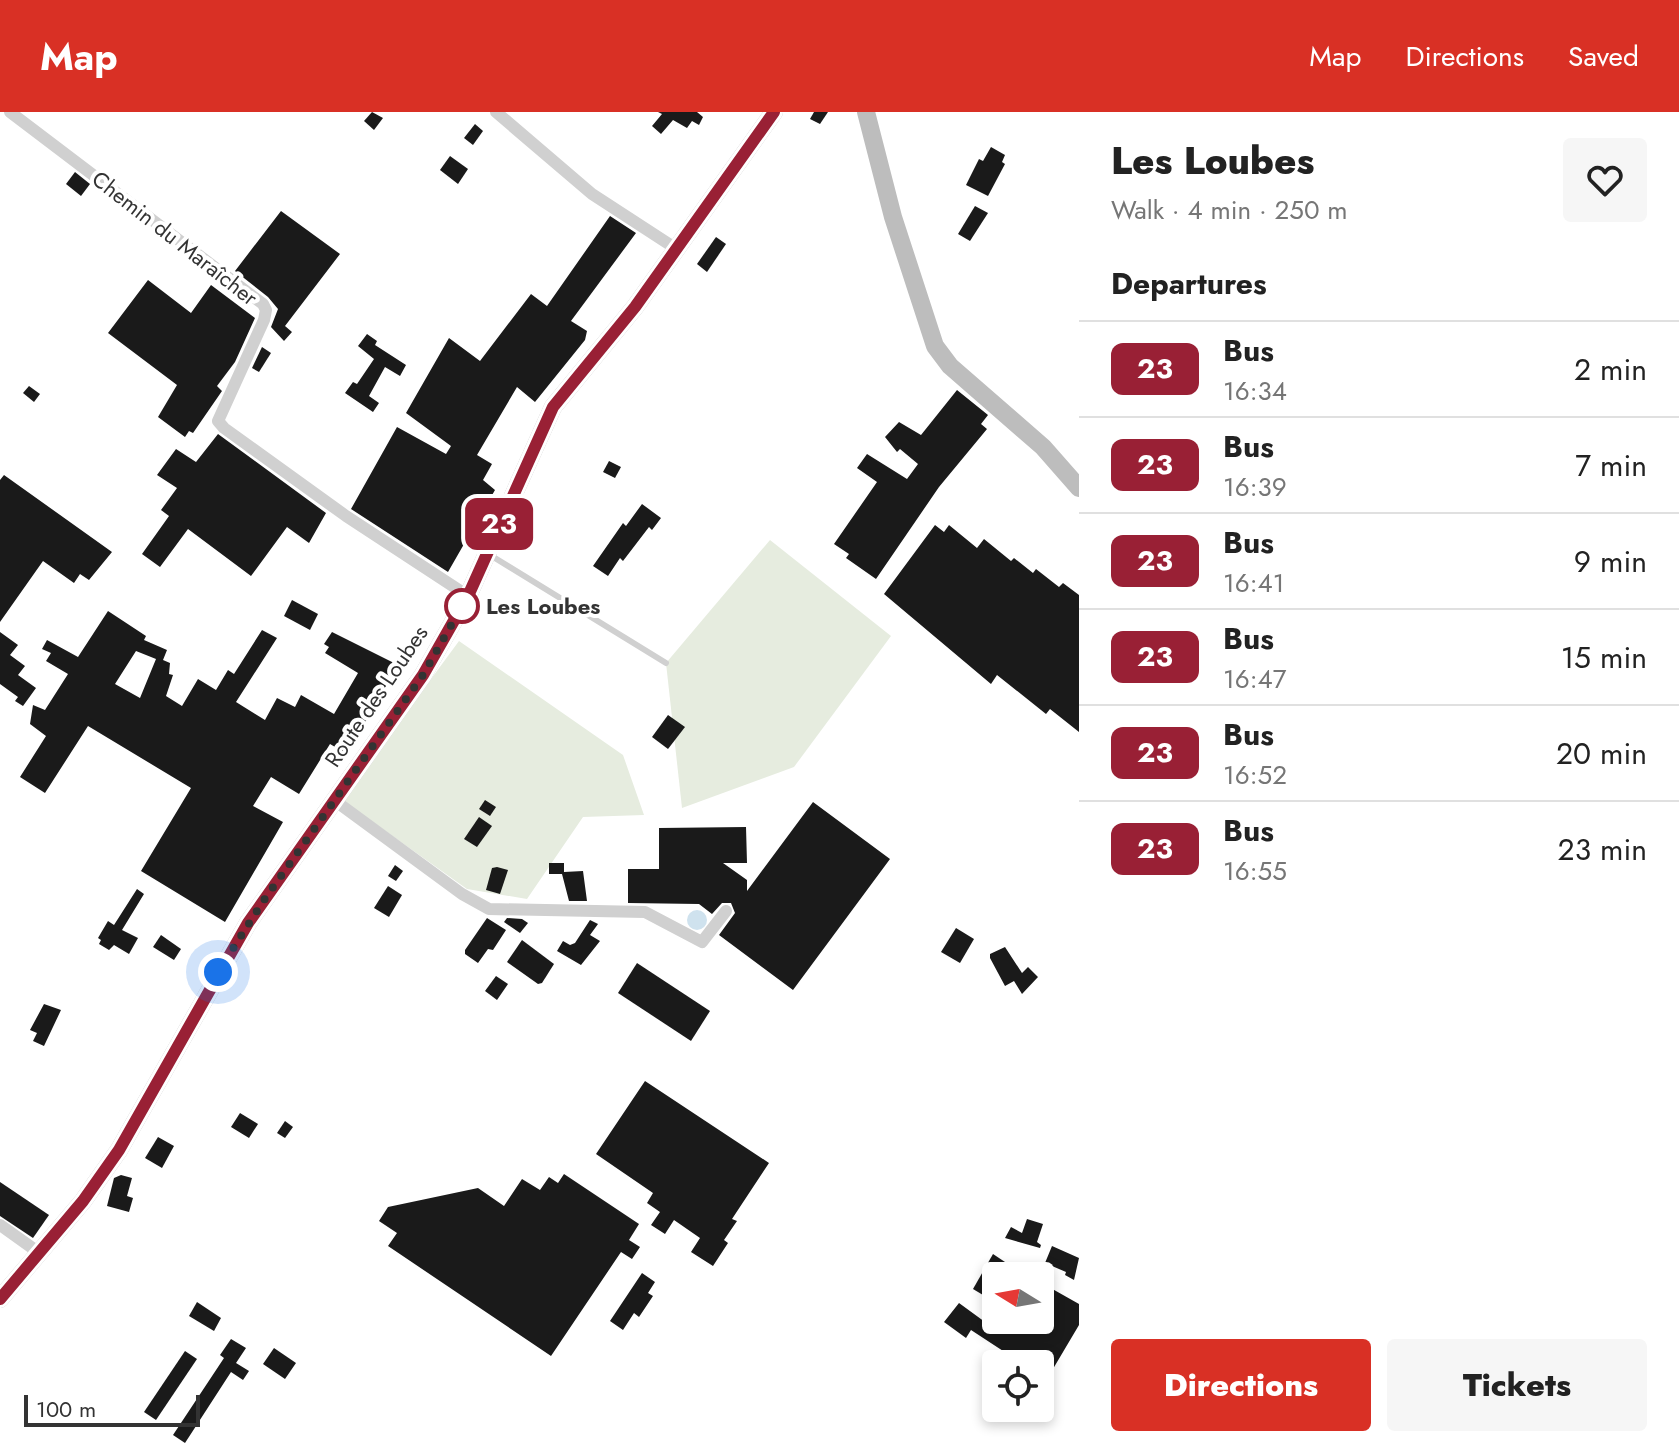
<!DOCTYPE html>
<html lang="en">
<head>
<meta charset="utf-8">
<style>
  body { margin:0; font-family:Jost,sans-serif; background:#f6f6f6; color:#222; height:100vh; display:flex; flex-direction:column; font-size:30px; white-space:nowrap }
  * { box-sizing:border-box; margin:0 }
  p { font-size:26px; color:#767676 }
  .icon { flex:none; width:44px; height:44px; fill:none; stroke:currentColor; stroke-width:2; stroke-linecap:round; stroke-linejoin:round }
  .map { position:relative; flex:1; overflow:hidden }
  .panel { display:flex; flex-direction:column; background:#fff; width:600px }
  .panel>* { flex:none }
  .badge { padding:0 16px; border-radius:12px; font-size:28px; line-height:52px }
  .needle { width:52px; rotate:281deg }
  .tools { position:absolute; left:982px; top:1150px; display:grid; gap:16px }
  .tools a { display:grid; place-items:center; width:72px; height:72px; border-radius:8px; background:#fff; box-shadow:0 4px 12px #0003; font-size:40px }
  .scale { position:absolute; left:24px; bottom:20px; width:176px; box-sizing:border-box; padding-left:8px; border:4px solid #333; border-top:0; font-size:22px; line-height:28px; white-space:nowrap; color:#333; -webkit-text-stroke:6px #fff; paint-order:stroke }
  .you { position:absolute; width:40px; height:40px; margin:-20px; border:6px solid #fff; border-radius:50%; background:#1a73e8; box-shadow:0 0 0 12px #1a73e833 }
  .map>.badge { position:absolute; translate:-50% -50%; box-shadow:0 0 0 4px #fff }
  h2 { padding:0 32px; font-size:30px; line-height:72px }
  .round { display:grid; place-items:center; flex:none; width:84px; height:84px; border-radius:8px; background:#f6f6f6 }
  .overview { display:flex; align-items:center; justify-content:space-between; height:136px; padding:0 32px }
  h1 { font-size:38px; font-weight:800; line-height:60px }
  .action { display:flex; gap:16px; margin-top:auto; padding:16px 32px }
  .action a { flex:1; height:92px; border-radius:8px; background:#d93025; color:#fff; font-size:32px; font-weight:800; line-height:92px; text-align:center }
  .action a+a { background:#f6f6f6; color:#222 }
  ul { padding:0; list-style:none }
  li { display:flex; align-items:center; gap:24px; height:96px; padding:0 32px; border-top:2px solid #e0e0e0 }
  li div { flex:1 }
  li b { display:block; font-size:30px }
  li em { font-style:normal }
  li .badge { min-width:88px; font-weight:700; text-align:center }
  header { display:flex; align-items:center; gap:48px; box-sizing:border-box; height:112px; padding:0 40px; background:#d93025; color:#fff }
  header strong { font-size:38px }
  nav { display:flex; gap:44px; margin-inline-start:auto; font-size:28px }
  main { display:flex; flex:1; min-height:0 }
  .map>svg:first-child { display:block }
  .green { fill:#e6ecdf }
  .water { fill:#cfe2ee }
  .building { fill:#1a1a1a; fill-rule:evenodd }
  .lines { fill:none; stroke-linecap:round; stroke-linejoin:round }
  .lane { stroke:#d0d0d0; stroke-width:6 }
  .street { stroke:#d0d0d0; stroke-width:12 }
  .secondary { stroke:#bdbdbd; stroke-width:18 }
  .line-casing { stroke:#fff; stroke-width:18 }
  .line { stroke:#992035; stroke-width:12 }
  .walk { stroke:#333; stroke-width:8; stroke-dasharray:0 14.4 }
  .stop-dot { fill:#fff; stroke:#992035; stroke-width:4 }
  .labels { text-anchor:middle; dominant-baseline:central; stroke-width:8; stroke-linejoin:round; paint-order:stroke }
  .street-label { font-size:22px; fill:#333; stroke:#fff }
  .stop-label { font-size:22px; font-weight:bold; fill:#333; stroke:#fff; text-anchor:start }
</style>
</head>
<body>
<header>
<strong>Map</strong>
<nav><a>Map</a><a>Directions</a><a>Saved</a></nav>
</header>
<main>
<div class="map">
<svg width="1079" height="1335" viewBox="0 0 1079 1335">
  <rect width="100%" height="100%" fill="#fff"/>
  <g class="green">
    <path d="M770,428L891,524L794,655L682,696L666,551Z"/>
    <path d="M459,529L623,643L644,703L583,705L527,787L467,777L342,688Z"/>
  </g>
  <circle class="water" cx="697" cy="808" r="10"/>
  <g class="building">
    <path d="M372,0L383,6L374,18L364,9Z"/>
    <path d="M658,0H697L703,5L699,13L692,9L687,16L673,8L661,22L652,14L662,2Z"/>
    <path d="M814,0H828L820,12L810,7Z"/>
    <path d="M475,12L483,19L473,33L464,26Z"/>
    <path d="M991,35L1005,43L1002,50L1005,52L988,84L966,73L979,47L983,49Z"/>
    <path d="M450,44L468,57L458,72L440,58Z"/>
    <path d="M75,60L90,72L81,84L66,72Z"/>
    <path d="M975,94L988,101L970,129L958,122Z"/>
    <path d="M281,99L340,142L285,214L292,220L284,229L271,215L278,197L268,185L235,159Z"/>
    <path d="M610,104L636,121L571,209L587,219L585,228L535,290L517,275L477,343L492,352L483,368L495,378L448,460L351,397L397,315L446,342L451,334L406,301L449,226L480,249L531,182L547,194Z"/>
    <path d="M716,125L726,132L707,160L697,152Z"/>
    <path d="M148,168L191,201L211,173L255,206L235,250L217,274L222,279L193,321L189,319L185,325L158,305L177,273L108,221Z"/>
    <path d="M367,222L377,229L375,233L406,253L400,264L385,255L369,284L379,291L373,300L345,281L353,270L357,272L374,247L358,234Z"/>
    <path d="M262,235L271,241L259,260L252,256Z"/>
    <path d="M29,274L40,282L34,290L23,281Z"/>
    <path d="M957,278L988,303L981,312L987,317L939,375L876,467L846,446L849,442L834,432L877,370L857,356L867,342L907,367L918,352L900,337L897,340L885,325L899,310L921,323Z"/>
    <path d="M218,322L326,401L309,431L287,415L251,464L188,417L160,455L142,442L169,404L161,398L177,376L157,363L176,337L196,350Z"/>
    <path d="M609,349L621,355L615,366L603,360Z"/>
    <path d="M4,363L112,440L89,468L80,462L74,471L43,449L0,510V368Z"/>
    <path d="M642,392L661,406L652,418L649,415L623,449L620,446L608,464L593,454L623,411L626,414Z"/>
    <path d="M935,413L944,420L949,413L977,436L984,427L1011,449L1014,446L1033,461L1036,457L1059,475L1063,471L1079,483V620L1050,597L1046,602L997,563L991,572L884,482Z"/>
    <path d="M292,488L318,502L310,518L284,504Z"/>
    <path d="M108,499L146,524L144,528L167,538L163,548L170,551L169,562L173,563L166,584L182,594L198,567L216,578L228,558L234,562L262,518L277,526L236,590L265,608L277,586L295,595L301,583L334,602L358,561L325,541L329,535L324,532L332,520L398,553L347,642L330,632L299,682L271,665L253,694L283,710L225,810L141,759L191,676L88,614L45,681L20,665L46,624L30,612L33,593L45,598L68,562L46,549L51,541L42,537L47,528L78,545ZM136,539L156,547L140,586L115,572Z"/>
    <path d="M0,520L18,533L10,543L25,554L18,563L36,576L23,594L15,589L18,585L0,572Z"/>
    <path d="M668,603L685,615L668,637L652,625Z"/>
    <path d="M485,688L496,695L490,704L479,697Z"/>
    <path d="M813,690L890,747L793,878L719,823L735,801L731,791H722L712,802L699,792L628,791V757H659V716L746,715L747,751H723L747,768V779Z"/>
    <path d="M479,705L492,714L477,735L464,727Z"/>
    <path d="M549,751H564V760L583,759L587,789H569L562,762H549Z"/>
    <path d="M395,753L403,759L396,769L388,764Z"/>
    <path d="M497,755L508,758L500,782L486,778L492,756Z"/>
    <path d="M388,774L402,783L389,805L374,796Z"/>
    <path d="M137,777L144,782L122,818L138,826L129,842L114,833L109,838L99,832L101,828L98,826L108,809L114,813Z"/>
    <path d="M487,806L506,818L493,838L488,837L478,851L465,842V838Z"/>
    <path d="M507,806L522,807L528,811L520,821L504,810Z"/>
    <path d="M590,808L598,812L590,823L600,829L581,853L557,839L563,829L570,833L575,831Z"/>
    <path d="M956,816L974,827L960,851L941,840Z"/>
    <path d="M161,823L181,837L174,848L153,835Z"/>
    <path d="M522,828L554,852L542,871L538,872L507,850Z"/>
    <path d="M1005,835L1022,861L1028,855L1038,865L1022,882L1014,869L1005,874L990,846V842Z"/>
    <path d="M637,851L710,899L691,929L618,881Z"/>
    <path d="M496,864L508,872L497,888L485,879Z"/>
    <path d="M44,892L61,898L44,934L33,929L37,921L30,918Z"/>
    <path d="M645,969L769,1051L732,1107L737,1109L724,1128L728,1131L713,1154L691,1140L700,1126L674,1108L665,1122L651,1113L660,1100L647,1091L653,1081L596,1042Z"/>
    <path d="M240,1001L258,1012L249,1026L231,1015Z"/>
    <path d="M285,1009L293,1015L285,1026L277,1021Z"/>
    <path d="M158,1025L174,1034L162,1056L145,1046Z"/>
    <path d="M564,1062L639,1112L629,1128L640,1135L632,1147L621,1140L551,1244L388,1134L397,1121L379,1109L388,1095L478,1076L504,1094L522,1067L540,1078L549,1065L558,1071Z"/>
    <path d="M121,1063L132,1066L127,1084L133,1086L129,1100L107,1094L114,1066Z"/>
    <path d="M0,1070L49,1103L33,1126L0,1104Z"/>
    <path d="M1027,1107L1043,1112L1037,1130L1041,1133L1040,1136L1005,1126L1011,1115L1022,1121Z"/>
    <path d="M1052,1134L1079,1146L1074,1168L1065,1163L1066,1160L1045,1151Z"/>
    <path d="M993,1142L1008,1152L983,1183L973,1177Z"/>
    <path d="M642,1161L655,1170L648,1181L653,1184L639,1205L634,1201L623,1218L610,1209Z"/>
    <path d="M1040,1170L1079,1192V1213L1047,1267L1040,1262V1252H1023L971,1218L966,1226L944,1210L959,1191L985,1210L996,1191V1208H1040Z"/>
    <path d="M197,1190L221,1206L214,1219L189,1204Z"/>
    <path d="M231,1227L246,1236L236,1251L249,1259L243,1268L231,1260L185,1331L173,1323L224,1246L220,1243Z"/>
    <path d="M274,1236L296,1251L285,1267L263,1252Z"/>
    <path d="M185,1239L197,1247L156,1308L144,1300Z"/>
  </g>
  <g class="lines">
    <path class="lane" d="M490,443L666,551"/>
    <g class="street">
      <path d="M10,0L263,192L266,198L264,208L218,309L224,316L346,404L468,484"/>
      <path d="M496,0L592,82L675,136"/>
      <path d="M334,688L462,782L489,797L645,800L702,830L726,799"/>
      <path d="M0,1113L38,1140"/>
    </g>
    <g class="secondary">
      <path d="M866,0L893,105L935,234L950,254L1043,335L1079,376"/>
      <path d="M0,1187L83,1089L119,1038L248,811L423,563L468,484L553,295L635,195L774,0"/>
    </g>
  </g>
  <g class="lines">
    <defs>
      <path id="line" d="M0,1187L83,1089L119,1038L248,811L423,563L468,484L553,295L635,195L774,0"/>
    </defs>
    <use href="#line" class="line-casing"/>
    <use href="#line" class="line"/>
    <path class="walk" d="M218,860L264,788L423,563L462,494"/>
  </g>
  <circle class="stop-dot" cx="462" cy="494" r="16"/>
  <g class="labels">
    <g class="street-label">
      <text transform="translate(175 126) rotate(38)">Chemin du Maraîcher</text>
      <text transform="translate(376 584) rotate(-56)">Route des Loubes</text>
    </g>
    <g class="stop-label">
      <text x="486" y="494">Les Loubes</text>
    </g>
  </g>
</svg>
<div class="tools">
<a><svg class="needle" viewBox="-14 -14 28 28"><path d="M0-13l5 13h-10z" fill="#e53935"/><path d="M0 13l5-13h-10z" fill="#767676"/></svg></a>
<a><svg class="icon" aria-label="locate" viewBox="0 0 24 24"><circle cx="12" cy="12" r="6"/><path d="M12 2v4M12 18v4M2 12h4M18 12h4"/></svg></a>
</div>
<div class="scale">100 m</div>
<div class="you" style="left:218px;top:860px"></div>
<b class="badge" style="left:499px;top:412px;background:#992035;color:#fff">23</b>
</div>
<section class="panel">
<div class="overview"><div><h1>Les Loubes</h1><p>Walk · 4 min · 250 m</p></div><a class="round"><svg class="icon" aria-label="heart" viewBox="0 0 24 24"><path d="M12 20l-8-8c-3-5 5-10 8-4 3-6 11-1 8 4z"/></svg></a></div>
<h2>Departures</h2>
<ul>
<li><span class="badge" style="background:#992035;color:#fff">23</span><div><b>Bus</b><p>16:34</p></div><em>2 min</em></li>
<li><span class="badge" style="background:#992035;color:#fff">23</span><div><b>Bus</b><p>16:39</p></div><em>7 min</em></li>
<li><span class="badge" style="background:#992035;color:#fff">23</span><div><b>Bus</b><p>16:41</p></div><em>9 min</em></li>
<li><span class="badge" style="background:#992035;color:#fff">23</span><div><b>Bus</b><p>16:47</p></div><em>15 min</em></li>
<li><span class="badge" style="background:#992035;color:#fff">23</span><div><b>Bus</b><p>16:52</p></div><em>20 min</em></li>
<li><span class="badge" style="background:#992035;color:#fff">23</span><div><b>Bus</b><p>16:55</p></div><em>23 min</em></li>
</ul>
<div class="action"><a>Directions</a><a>Tickets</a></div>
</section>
</main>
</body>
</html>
